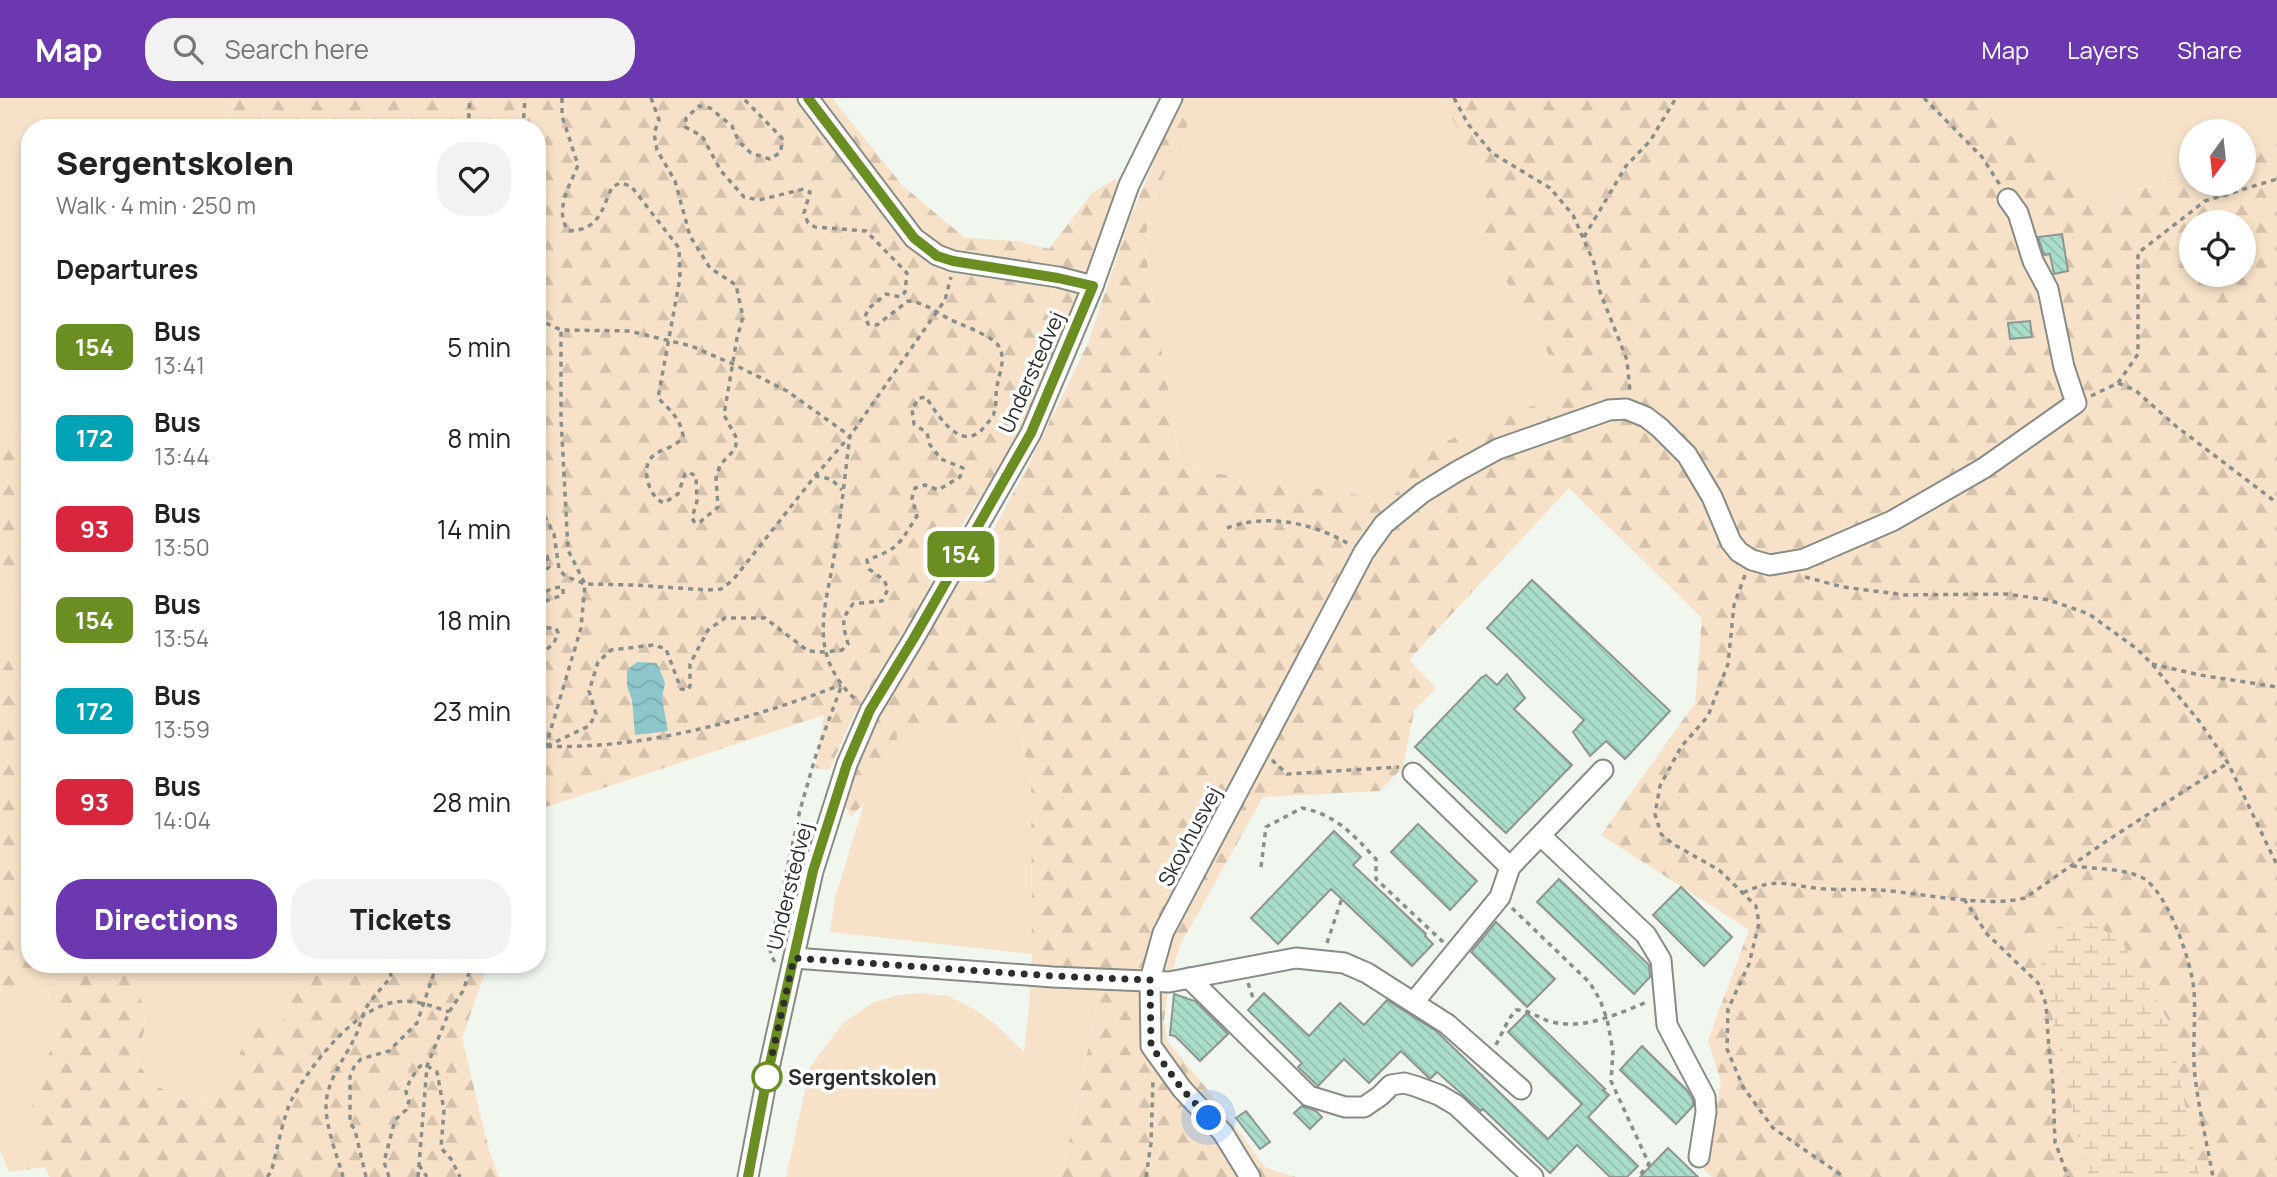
<!DOCTYPE html>
<html lang="en">
<head>
<meta charset="utf-8">
<style>
  body { margin:0; font-family:Manrope,sans-serif; background:#f2f2f2; color:#222; height:100vh; display:flex; flex-direction:column; font-size:26px; white-space:nowrap }
  * { box-sizing:border-box; margin:0 }
  p { font-size:23px; color:#767676 }
  .icon { flex:none; width:38px; height:38px; fill:none; stroke:currentColor; stroke-width:2; stroke-linecap:round; stroke-linejoin:round }
  .map { position:relative; flex:1; overflow:hidden }
  .side { position:absolute; left:21px; top:21px; width:525px; height:854px; display:flex; flex-direction:column; background:#fff; border-radius:28px; box-shadow:0 4px 10px #0003 }
  .side>* { flex:none }
  .badge { padding:0 14px; border-radius:10px; font-size:24px; line-height:46px }
  .needle { width:46px; rotate:195deg }
  .controls { position:absolute; left:2179px; top:21px; display:grid; gap:14px }
  .controls a { display:grid; place-items:center; width:77px; height:77px; border-radius:50%; background:#fff; box-shadow:0 4px 10px #0003; font-size:35px }
  .you { position:absolute; width:35px; height:35px; margin:-18px; border:5px solid #fff; border-radius:50%; background:#1a73e8; box-shadow:0 0 0 10px #1a73e833 }
  .map>.badge { position:absolute; translate:-50% -50%; box-shadow:0 0 0 4px #fff }
  h2 { padding:0 35px; font-size:26px; line-height:63px }
  .round { display:grid; place-items:center; flex:none; width:74px; height:74px; border-radius:28px; background:#f2f2f2 }
  .overview { display:flex; align-items:center; justify-content:space-between; height:119px; padding:0 35px }
  h1 { font-size:33px; font-weight:800; line-height:52px }
  .primary-button { display:flex; gap:14px; margin-top:auto; padding:14px 35px }
  .primary-button a { flex:1; height:80px; border-radius:28px; background:#6b38af; color:#fff; font-size:28px; font-weight:800; line-height:80px; text-align:center }
  .primary-button a+a { background:#f2f2f2; color:#222 }
  ul { padding:0; list-style:none }
  li { display:flex; align-items:center; gap:21px; height:91px; padding:0 35px }
  li div { flex:1 }
  li b { display:block; font-size:26px }
  li em { font-style:normal }
  li .badge { min-width:77px; font-weight:700; text-align:center }
  header { display:flex; align-items:center; gap:42px; box-sizing:border-box; height:98px; padding:0 35px; background:#6b38af; color:#fff }
  header strong { font-size:33px }
  nav { display:flex; gap:38px; margin-inline-start:auto; font-size:24px }
  .search { width:490px; height:63px; background:#f2f2f2; display:flex; align-items:center; gap:18px; box-sizing:border-box; padding:0 24px; border-radius:28px; color:#767676; font-size:26px }
  .map>svg:first-child { display:block }
  .green { fill:#f7e2c9 }
  .forest { fill:url(#forest-firs); fill-rule:evenodd }
  .wetland { fill:url(#wetland-marsh) }
  .water { fill:url(#water-waves) }
  .building { fill:url(#building-back-hatch); stroke:#8e9592; stroke-width:2 }
  .lines { fill:none; stroke-linecap:round; stroke-linejoin:round }
  .minor-casing { stroke:#878c85; stroke-width:23 }
  .path { stroke:#8b8f8a; stroke-width:3.5; stroke-dasharray:5 5; stroke-linecap:butt }
  .minor { stroke:#fff; stroke-width:19 }
  .line-casing { stroke:#fff; stroke-width:16 }
  .line { stroke:#6b8e23; stroke-width:10 }
  .walk { stroke:#2c2e2c; stroke-width:7; stroke-dasharray:0 12.6 }
  .stop-dot { fill:#fff; stroke:#6b8e23; stroke-width:3.5 }
  .labels { text-anchor:middle; dominant-baseline:central; stroke-width:7; stroke-linejoin:round; paint-order:stroke }
  .street-label { font-size:21px; fill:#2c2e2c; stroke:#fff }
  .stop-label { font-size:21px; font-weight:bold; fill:#2c2e2c; stroke:#fff; text-anchor:start }
</style>
</head>
<body>
<header>
<strong>Map</strong>
<div class="search"><svg class="icon" aria-label="search" viewBox="0 0 24 24"><circle cx="10" cy="10" r="6"/><path d="M15 15l6 6"/></svg>Search here</div>
<nav><a>Map</a><a>Layers</a><a>Share</a></nav>
</header>
<div class="map">
<svg width="2277" height="1079" viewBox="0 0 2277 1079">
  <defs>
    <pattern id="forest-firs" width="22" height="20" patternUnits="userSpaceOnUse" patternTransform="scale(1.75)"><rect width="22" height="20" fill="#f7e2c9"/><path d="M5 1l3.5 6h-7zM16 11l3.5 6h-7z" fill="#d4c2ad"/></pattern>
    <pattern id="wetland-marsh" width="20" height="14" patternUnits="userSpaceOnUse" patternTransform="scale(1.75)"><rect width="20" height="14" fill="#f7e2c9"/><path d="M1 5h8M5 5V1M11 12h8M15 12V8" fill="none" stroke="#d4c2ad"/></pattern>
    <pattern id="water-waves" width="16" height="10" patternUnits="userSpaceOnUse" patternTransform="scale(1.75)"><rect width="16" height="10" fill="#8dc7cc"/><path d="M0 5q4-4 8 0t8 0" fill="none" stroke="#7aabaf"/></pattern>
    <pattern id="building-back-hatch" width="6" height="6" patternUnits="userSpaceOnUse" patternTransform="scale(1.75)"><rect width="6" height="6" fill="#aadeca"/><path d="M-1 5l2 2M0 0l6 6M5-1l2 2" fill="none" stroke="#92bfae"/></pattern>
  </defs>
  <rect width="100%" height="100%" fill="#f1f6ef"/>
  <g class="green">
    <path d="M0,0H225L224,30H30V344L14,331L0,329Z"/>
    <path d="M1200,0H1439L1485,73L1484,145L1571,293L1467,334L1417,357L1392,402L1181,370L1145,152L1149,110Z"/>
    <path d="M1982,0H2277V46L2244,57V33H2191V74L2102,104Z"/>
    <path d="M0,489L30,497V603L0,546Z"/>
    <path d="M903,628H1019L1031,688L1032,856L830,834L835,800L864,705Z"/>
    <path d="M32,866H58L48,899L64,926L28,997L43,1037L9,1074L0,1052V892L3,900L32,877Z"/>
    <path d="M123,866H310L302,877L280,927L251,929L221,1000L192,1007L153,986L137,964L146,924L138,889Z"/>
    <path d="M1071,888L1100,891L1062,1079H786L810,969L843,925L872,905L899,897L920,895L948,898L974,911L994,925L1024,954L1030,898Z"/>
  </g>
  <g class="forest">
    <path d="M225,0H832L902,87L965,140L1018,143L1049,151L1092,95L1116,80L1119,97L1065,238L1013,348L961,429L904,536L855,615L829,672L815,670L824,617L543,710L537,725V30H224Z"/>
    <path d="M1181,0H1200L1149,110L1145,152L1181,370L1392,402L1417,357L1467,334L1570,293L1484,145L1485,73L1439,0H1982L2103,104L2191,74V86H2244V57L2277,46V1079H1712L1704,1072L1721,984L1708,942L1749,832L1601,737L1695,605L1702,520L1569,390L1409,562L1436,590L1414,613L1403,669L1380,693L1263,699L1180,847L1169,884L1164,923L1168,944L1208,992L1266,1070L1296,1079H1062L1100,892L1071,888L1030,898L1032,856L1031,688L1019,628H903L864,705L851,719L844,706L878,613L915,550L986,445L1030,364L1088,245L1130,120ZM2191,124H2244V177H2191Z"/>
    <path d="M0,329L14,331L30,344V497L0,489Z"/>
    <path d="M0,546L30,603V724L23,725L30,734V866H32L33,876L4,901L0,892Z"/>
    <path d="M58,866H123L138,889L146,924L137,964L153,986L192,1007L221,1000L251,929L280,927L302,877L310,866H488L462,940L489,1052L499,1079H50L44,1069L9,1074L43,1037L28,997L64,926L48,899Z"/>
  </g>
  <path class="wetland" d="M2084,821L2122,843L2169,924L2199,1079H2090L2084,1065L2040,862L2049,832Z"/>
  <path class="water" d="M637,564L657,565L665,585L662,600L668,633L635,637L632,602L627,588V572Z"/>
  <g class="building">
    <path d="M2062,136L2068,173L2054,176L2050,156L2044,157L2038,139Z"/>
    <path d="M2030,223L2032,239L2010,241L2008,225Z"/>
    <path d="M1532,482L1670,613L1625,661L1606,643L1590,658L1573,634L1584,622L1487,530Z"/>
    <path d="M1507,576L1525,600L1514,611L1572,667L1506,735L1415,649L1481,580L1486,577L1497,587Z"/>
    <path d="M1418,726L1477,783L1450,812L1391,754Z"/>
    <path d="M1334,733L1361,759L1353,767L1426,836L1425,838L1433,846L1412,868L1331,791L1278,846L1251,820Z"/>
    <path d="M1559,781L1649,867L1650,879L1634,896L1537,804Z"/>
    <path d="M1681,789L1732,839L1704,868L1653,817Z"/>
    <path d="M1496,824L1555,881L1527,909L1471,854Z"/>
    <path d="M1264,895L1309,938L1340,905L1364,927L1387,902L1436,933L1548,1041L1582,1006L1508,934L1527,915L1605,991L1603,992L1609,997L1588,1019L1638,1068L1627,1079H1610L1577,1047L1550,1075L1483,1011L1481,1013L1437,974L1430,981L1401,953L1369,985L1344,961L1318,988L1298,969L1302,965L1248,912Z"/>
    <path d="M1174,896L1195,903L1228,936L1200,963L1175,938L1170,937Z"/>
    <path d="M1642,948L1687,992L1693,1002V1008L1676,1026L1620,972Z"/>
    <path d="M1302,1008L1316,1013L1322,1019L1310,1031L1294,1015Z"/>
    <path d="M1246,1013L1270,1044L1260,1051L1236,1020Z"/>
    <path d="M1668,1050L1698,1079H1640Z"/>
  </g>
  <g class="lines">
    <defs>
      <g id="minor">
        <path d="M808,0L914,140L937,157L953,163L1058,179L1093,188"/>
        <path d="M1413,675L1510,769"/>
        <path d="M1541,738L1646,837L1661,862L1667,927L1705,999L1706,1014L1699,1059"/>
        <path d="M794,860L1053,879L1169,884L1296,860L1344,865L1367,875L1447,926L1521,991"/>
        <path d="M1189,880L1309,998L1345,1009H1364L1380,998L1391,987L1404,985L1415,988L1439,997L1456,1007L1533,1079"/>
        <path d="M1414,904L1500,799L1510,769L1603,672"/>
        <path d="M748,1079L767,979L813,773L847,666L870,613L914,540L1031,335L1093,188L1129,87L1172,0"/>
        <path d="M1250,1079L1223,1035L1182,991L1151,948L1150,882L1163,835L1364,454L1384,426L1422,395L1456,374L1498,351L1609,312L1626,311L1646,319L1660,330L1687,357L1712,399L1731,444L1739,454L1752,462L1770,467L1804,461L1892,423L1984,370L2076,305L2064,269L2048,191L2033,163L2018,115L2008,101"/>
      </g>
    </defs>
    <use href="#minor" class="minor-casing"/>
    <g class="path">
      <path d="M562,0V18L578,67C570,88 554,111 568,133C599,132 601,114 612,89L620,85L631,88L679,150L680,180L658,300C669,311 681,321 683,338C676,352 657,349 649,363C642,376 651,401 664,405L678,396L685,376L688,374L696,378L697,403L692,420L695,425L700,424L718,409L716,380L720,367L735,351L737,341L724,317L737,240L743,219L736,187L710,170L690,138L675,83L657,52L654,35L659,22L651,0"/>
      <path d="M1454,0L1468,26L1492,55L1550,90L1573,117L1594,165L1600,194L1627,262L1630,294"/>
      <path d="M1924,0L1982,59L2000,87"/>
      <path d="M468,30L470,0"/>
      <path d="M523,30L525,0"/>
      <path d="M1584,139L1626,68L1650,43L1676,0"/>
      <path d="M537,221L561,232L629,233L691,248L733,266L787,293L850,338C845,374 842,410 836,446C828,507 803,553 857,603"/>
      <path d="M2118,285L2138,256V155L2205,103L2277,81"/>
      <path d="M2091,298L2118,285L2135,292L2177,329L2277,405"/>
      <path d="M815,378L850,338L945,202L951,179"/>
      <path d="M537,411L544,417L554,436L559,471L565,478L585,486L634,487L708,492L721,491L733,482L815,378L831,381L842,392"/>
      <path d="M1227,430C1267,415 1313,425 1349,446"/>
      <path d="M537,459L547,458L549,469L537,479"/>
      <path d="M1745,477L1734,507L1728,566L1708,618L1681,649L1660,688L1655,716L1661,736L1673,746L1719,772L1756,808L1759,825L1749,866L1728,911L1727,951L1743,989L1773,1030L1844,1079"/>
      <path d="M1805,479L1843,489L1905,497L2006,496L2049,502L2089,516L2137,551L2152,566L2199,623L2228,665L2277,767"/>
      <path d="M537,498L553,490L563,489V497L537,506"/>
      <path d="M537,533L547,530H556L558,535L554,545L537,560"/>
      <path d="M2152,566L2200,577L2277,589"/>
      <path d="M537,648C640,653 745,623 841,587"/>
      <path d="M547,648L589,628L596,616L589,593L598,564L611,552L654,547L666,551L681,591L688,592L690,588V566L708,532L725,520H765L808,553L825,554L842,552L848,546C843,527 840,522 853,506L882,503L888,491L884,482L869,471L867,462C899,451 899,446 917,418L912,400L915,390L925,387L938,392L960,379L963,370L941,361L930,347L927,335L914,326L912,311L919,300L926,299C937,316 962,358 985,328C987,325 993,320 994,315C997,308 995,297 997,289C999,274 1007,261 998,247C992,238 962,227 951,222C936,214 924,204 908,203L877,227L868,226L865,219L868,211L886,196L901,199L905,194L907,175L866,133L815,129L808,125L804,115L810,94L804,91L759,102L744,99L721,73L702,38L685,29L686,20L699,8L710,10L732,28L739,44L751,55L770,61L781,54L782,40L743,0"/>
      <path d="M1272,662L1287,676L1399,669"/>
      <path d="M537,678L581,530L585,486L568,452L561,320V232"/>
      <path d="M2072,768C2094,771 2121,770 2141,779C2167,791 2192,865 2194,893C2196,921 2192,950 2195,978C2199,1012 2207,1046 2213,1079"/>
      <path d="M1261,769L1266,729L1302,710C1337,717 1353,737 1376,761V781L1443,844"/>
      <path d="M1743,795C1779,777 1790,789 1826,791C1844,792 1862,791 1880,792C1921,795 1987,810 2025,800L2108,742L2228,665"/>
      <path d="M1964,801L1987,836L2038,885L2046,906L2049,952L2053,986L2055,1044L2068,1079"/>
      <path d="M1512,810L1590,885L1600,902L1607,921L1613,953L1611,983L1649,1066L1638,1079"/>
      <path d="M1327,845L1342,800"/>
      <path d="M775,864L771,858L770,849L800,712L816,657L841,589"/>
      <path d="M1248,885L1254,903"/>
      <path d="M1496,947L1509,921L1516,912C1533,912 1538,921 1552,924C1585,932 1617,916 1647,904"/>
      <path d="M419,1067L427,1079"/>
      <path d="M267,1079L271,1074C277,1054 283,1018 292,1001C311,967 355,909 396,904C415,901 432,908 449,914"/>
      <path d="M343,1079C337,1057 327,1033 326,1010C325,985 345,960 355,939C361,928 362,913 370,904C377,895 384,887 391,879L390,866"/>
      <path d="M366,1079L355,1032L350,1025V979L354,969L361,961L389,953L417,925L437,866"/>
      <path d="M389,1079L384,1064L395,1022L406,1012L409,1003L406,994L410,982L420,968H427L437,974L444,1012L441,1050L451,1061L460,1079"/>
      <path d="M418,1079L427,968L449,914L463,893L472,866"/>
      <path d="M1146,1079L1151,1045L1153,982"/>
    </g>
    <use href="#minor" class="minor"/>
  </g>
  <g class="lines">
    <defs>
      <path id="line" d="M748,1079L767,979L813,773L847,666L870,612L914,540L1031,335L1093,188L1058,180L953,163L937,158L914,140L808,0"/>
    </defs>
    <use href="#line" class="line-casing"/>
    <use href="#line" class="line"/>
    <path class="walk" d="M767,979L794,860L1053,878L1150,882L1151,948L1182,991L1209,1020"/>
  </g>
  <circle class="stop-dot" cx="767" cy="979" r="14"/>
  <g class="labels">
    <g class="street-label">
      <text transform="translate(1031 274) rotate(-66)">Understedvej</text>
      <text transform="translate(1189 738) rotate(-62)">Skovhusvej</text>
      <text transform="translate(789 788) rotate(-76)">Understedvej</text>
    </g>
    <g class="stop-label">
      <text x="788" y="979">Sergentskolen</text>
    </g>
  </g>
</svg>
<div class="controls">
<a><svg class="needle" viewBox="-14 -14 28 28"><path d="M0-13l5 13h-10z" fill="#e53935"/><path d="M0 13l5-13h-10z" fill="#767676"/></svg></a>
<a><svg class="icon" aria-label="locate" viewBox="0 0 24 24"><circle cx="12" cy="12" r="6"/><path d="M12 2v4M12 18v4M2 12h4M18 12h4"/></svg></a>
</div>
<div class="you" style="left:1209px;top:1020px"></div>
<b class="badge" style="left:961px;top:456px;background:#6b8e23;color:#fff">154</b>
<section class="side">
<div class="overview"><div><h1>Sergentskolen</h1><p>Walk · 4 min · 250 m</p></div><a class="round"><svg class="icon" aria-label="heart" viewBox="0 0 24 24"><path d="M12 20l-8-8c-3-5 5-10 8-4 3-6 11-1 8 4z"/></svg></a></div>
<h2>Departures</h2>
<ul>
<li><span class="badge" style="background:#6b8e23;color:#fff">154</span><div><b>Bus</b><p>13:41</p></div><em>5 min</em></li>
<li><span class="badge" style="background:#00a3b4;color:#fff">172</span><div><b>Bus</b><p>13:44</p></div><em>8 min</em></li>
<li><span class="badge" style="background:#d7263d;color:#fff">93</span><div><b>Bus</b><p>13:50</p></div><em>14 min</em></li>
<li><span class="badge" style="background:#6b8e23;color:#fff">154</span><div><b>Bus</b><p>13:54</p></div><em>18 min</em></li>
<li><span class="badge" style="background:#00a3b4;color:#fff">172</span><div><b>Bus</b><p>13:59</p></div><em>23 min</em></li>
<li><span class="badge" style="background:#d7263d;color:#fff">93</span><div><b>Bus</b><p>14:04</p></div><em>28 min</em></li>
</ul>
<div class="primary-button"><a>Directions</a><a>Tickets</a></div>
</section>
</div>
</body>
</html>
